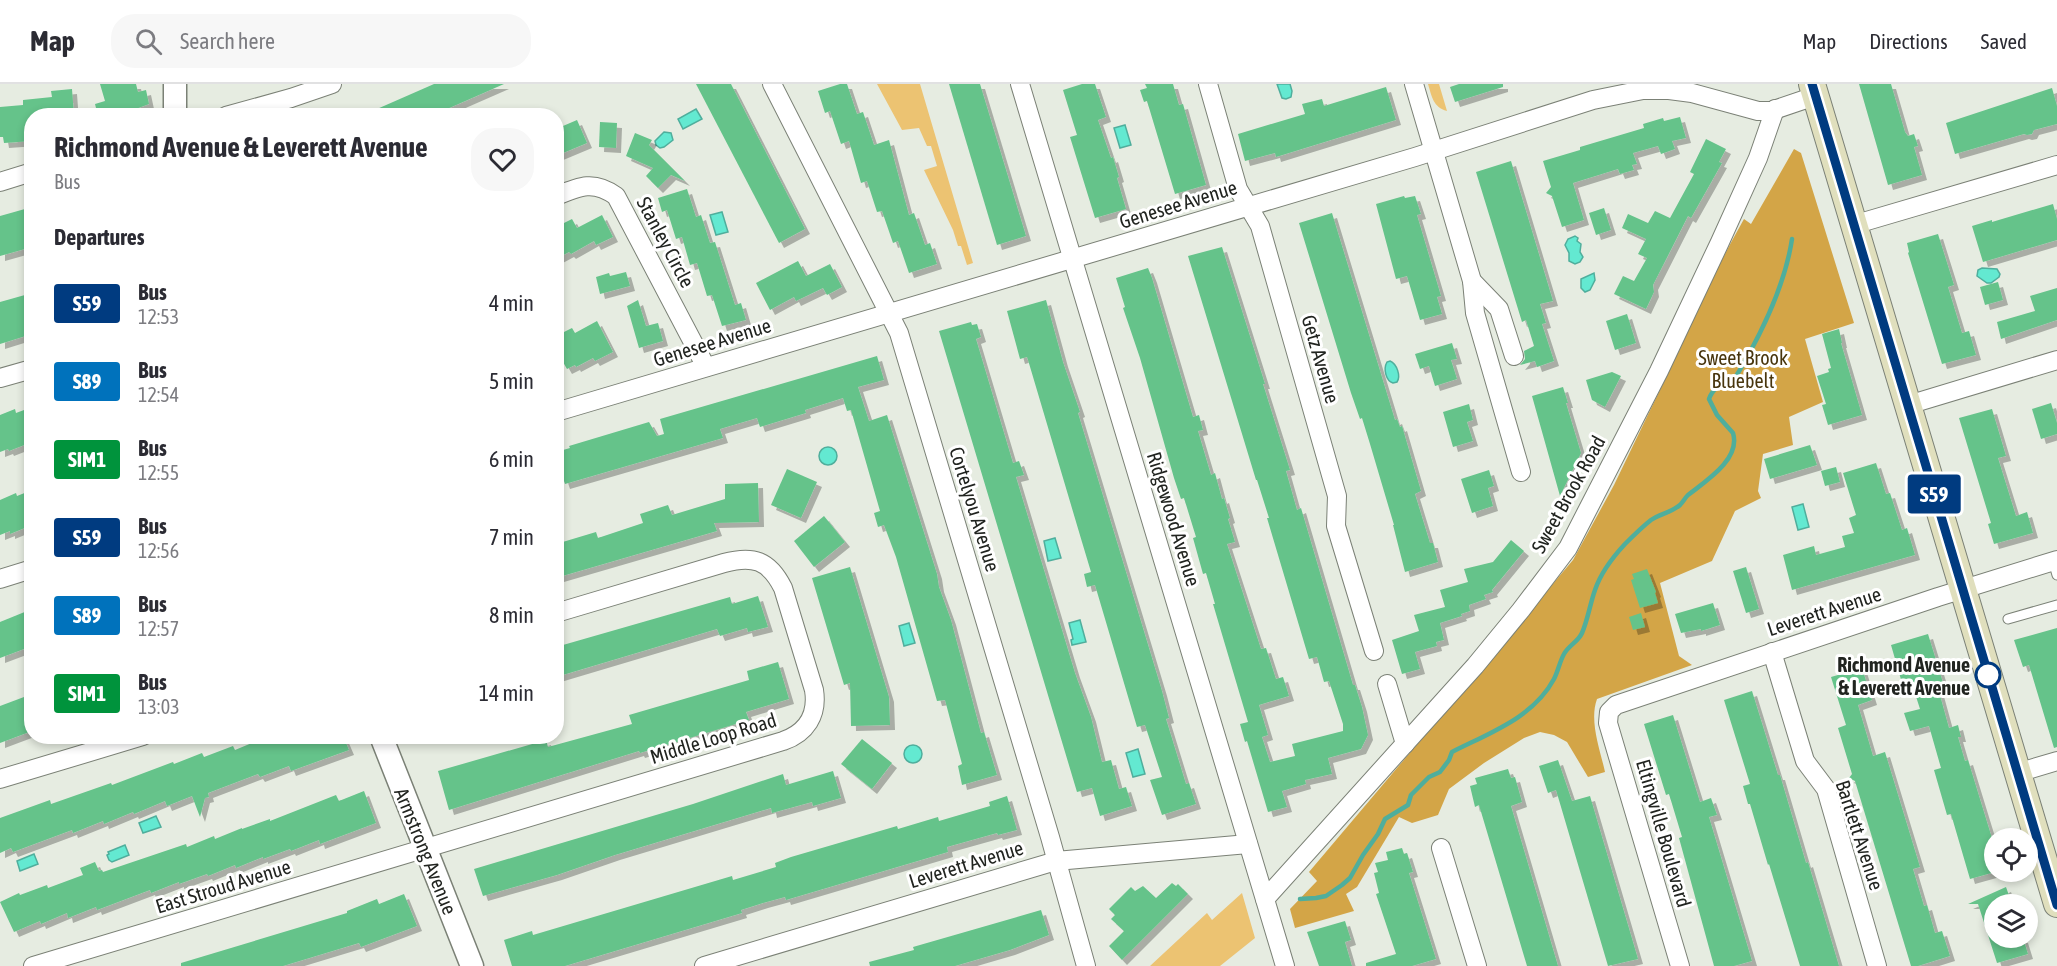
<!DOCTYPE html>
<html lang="en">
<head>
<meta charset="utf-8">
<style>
  body { margin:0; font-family:"Asap Condensed",sans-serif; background:#f7f7f7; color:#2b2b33; height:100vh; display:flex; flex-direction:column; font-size:22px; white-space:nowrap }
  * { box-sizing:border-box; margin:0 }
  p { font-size:20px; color:#7c7c81 }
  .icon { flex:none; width:33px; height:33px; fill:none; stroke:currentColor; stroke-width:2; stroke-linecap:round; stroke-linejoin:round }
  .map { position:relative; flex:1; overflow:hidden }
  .details { position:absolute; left:24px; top:24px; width:540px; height:636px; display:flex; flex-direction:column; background:#fff; border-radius:24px; box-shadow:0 3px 9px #0003 }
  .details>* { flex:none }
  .badge { padding:0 12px; border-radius:4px; font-size:21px; line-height:39px }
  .controls { position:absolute; left:1984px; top:744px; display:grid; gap:12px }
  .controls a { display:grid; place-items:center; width:54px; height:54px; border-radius:50%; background:#fff; box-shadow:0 3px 9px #0003; font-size:30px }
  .map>.badge { position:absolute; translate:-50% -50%; box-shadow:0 0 0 3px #fff }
  h2 { padding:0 30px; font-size:22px; line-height:54px }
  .round { display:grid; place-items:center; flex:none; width:63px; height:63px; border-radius:24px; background:#f7f7f7 }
  .overview { display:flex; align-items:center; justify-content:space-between; height:102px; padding:0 30px }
  h1 { font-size:28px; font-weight:700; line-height:45px }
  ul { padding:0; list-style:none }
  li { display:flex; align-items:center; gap:18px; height:78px; padding:0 30px }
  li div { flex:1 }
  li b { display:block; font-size:22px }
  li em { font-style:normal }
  li .badge { min-width:66px; font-weight:700; text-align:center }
  header { display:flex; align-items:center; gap:36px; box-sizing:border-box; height:84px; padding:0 30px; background:#fff; border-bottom:2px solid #e1e1e2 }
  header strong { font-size:28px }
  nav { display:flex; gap:33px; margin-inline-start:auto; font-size:21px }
  .search { width:420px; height:54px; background:#f7f7f7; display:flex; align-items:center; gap:15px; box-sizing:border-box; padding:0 21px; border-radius:24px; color:#7c7c81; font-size:22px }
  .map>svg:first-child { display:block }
  .green { fill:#ecc372 }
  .forest { fill:#d3a547 }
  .water { fill:#63e9d1; stroke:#4fae9c; stroke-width:1.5 }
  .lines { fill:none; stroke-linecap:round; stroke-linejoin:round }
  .stream { stroke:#4fae9c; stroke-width:4.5 }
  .building { fill:#65c38a; filter:url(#shadow) }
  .service-casing { stroke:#7b8176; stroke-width:11 }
  .minor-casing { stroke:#7b8176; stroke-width:20 }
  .tertiary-casing { stroke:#7b8176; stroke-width:25 }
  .secondary-casing { stroke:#7b8176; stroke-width:28 }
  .service { stroke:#fff; stroke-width:9 }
  .minor { stroke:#fff; stroke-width:18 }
  .tertiary { stroke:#fff; stroke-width:22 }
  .secondary { stroke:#e0dfbd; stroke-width:26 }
  .line-casing { stroke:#fff; stroke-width:14 }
  .line { stroke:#003b80; stroke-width:9 }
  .stop-dot { fill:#fff; stroke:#003b80; stroke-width:3 }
  .labels { text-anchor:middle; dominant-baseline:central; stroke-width:6; stroke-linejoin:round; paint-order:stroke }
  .street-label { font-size:20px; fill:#212420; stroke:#fff }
  .park-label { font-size:20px; fill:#48350d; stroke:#fff }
  .stop-label { font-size:20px; font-weight:bold; fill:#212420; stroke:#fff; text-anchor:end }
</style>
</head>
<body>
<header>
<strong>Map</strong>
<div class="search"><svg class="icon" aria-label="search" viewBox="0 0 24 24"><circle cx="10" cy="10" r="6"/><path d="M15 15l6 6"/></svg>Search here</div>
<nav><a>Map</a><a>Directions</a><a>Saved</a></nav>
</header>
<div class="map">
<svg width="2057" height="882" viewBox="0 0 2057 882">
  <defs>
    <filter id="shadow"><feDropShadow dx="5" dy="5" stdDeviation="0" flood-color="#0004"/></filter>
  </defs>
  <rect width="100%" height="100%" fill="#e6ece1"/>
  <g class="green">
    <path d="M877,0H920L973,179L967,181L961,162H958L953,146L924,86L937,82L931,62H927L919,44L902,46Z"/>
    <path d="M1428,0H1439L1447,27C1433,23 1432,13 1428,0Z"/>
    <path d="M1242,809L1255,854L1220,882H1150L1207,829L1212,836Z"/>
  </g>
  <path class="forest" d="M1794,65L1801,69L1854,239L1805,255L1823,318L1789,333L1793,361L1763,370L1758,407L1761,414L1735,427L1712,477L1660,499L1679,572L1692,581L1597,615C1589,637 1600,665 1605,688L1588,693L1567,658L1554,651L1540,648L1524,654L1484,679L1449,705L1438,731L1412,739L1399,733L1357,803L1346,810L1354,827L1295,844L1290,825L1317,797L1309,788L1573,476L1614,401L1685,254C1701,213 1723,173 1744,135L1751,140Z"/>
  <g class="water">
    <path d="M1277,0H1290L1292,7L1291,13L1286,15L1282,14Z"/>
    <path d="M696,25L702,35L683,45L678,35Z"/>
    <path d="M1125,41L1131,61L1120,64L1114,44Z"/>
    <path d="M664,48L671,49L673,56L664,63L660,64L656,61L655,57Z"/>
    <path d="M722,128L728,148L716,151L710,131Z"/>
    <path d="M1575,152L1578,154L1577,157L1581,160L1580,168L1583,173L1580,178L1575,180L1569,177V169L1565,161L1568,155Z"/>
    <path d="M1982,184L1997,185L2000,190L1999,193L1991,199H1987L1977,192L1978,186Z"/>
    <path d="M1594,189L1595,196L1590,206L1585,208L1581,204V195Z"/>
    <path d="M1390,277C1397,280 1401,292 1397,298L1393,299C1386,297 1383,285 1387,278Z"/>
    <circle cx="828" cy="372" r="9"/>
    <path d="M1803,420L1809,443L1798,446L1792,423Z"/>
    <path d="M1055,454L1061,474L1048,477L1044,457Z"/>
    <path d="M1080,536L1086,558L1072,561L1071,556L1073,555L1069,539Z"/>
    <path d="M909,539L915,559L904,562L899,542Z"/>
    <circle cx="913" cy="670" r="9"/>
    <path d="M1138,665L1145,690L1133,693L1126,669Z"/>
    <path d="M156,732L161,743L143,749L139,739Z"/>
    <path d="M125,761L129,771L112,778L109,776L107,771L109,770L108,768Z"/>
    <path d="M34,770L38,780L20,787L17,777Z"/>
  </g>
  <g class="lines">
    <path class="stream" d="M1300,815L1316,814L1326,812L1342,801L1350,794L1363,771L1378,750L1385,735L1408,721L1411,711L1429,693L1440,688L1449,676L1452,668C1489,649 1533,634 1554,595C1558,587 1560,577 1564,570C1569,561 1578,558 1582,549C1588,535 1590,520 1595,506C1601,488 1612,474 1625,460C1633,452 1642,443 1651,436C1660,430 1672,428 1680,421C1683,418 1685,414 1688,411C1706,397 1741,375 1733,349L1717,331L1709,315C1716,297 1728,303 1736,292C1741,285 1745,276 1750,268C1769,233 1786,195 1792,155"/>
  </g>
  <g class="building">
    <path d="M100,0H136L138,8L146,6L149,20L117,32H98L95,20L105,17Z"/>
    <path d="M434,0H504L431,32H361Z"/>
    <path d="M696,0H731L805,145L779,159Z"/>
    <path d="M840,0H847L857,30L863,28L874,61L889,56L909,131L914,129L925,161L930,159L937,180L909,189L898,157L893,159L882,127L877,128L867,97L861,99L849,57L841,60L830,27L825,29L818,7Z"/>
    <path d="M949,0H980L1026,152L997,161Z"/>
    <path d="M1082,0H1095L1106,33L1098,36L1111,74L1113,73L1119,93L1117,94L1126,125L1095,134L1070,53L1077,51L1063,6Z"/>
    <path d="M1145,0H1173L1179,21L1183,20L1206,101L1175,110L1147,17L1144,18L1140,6L1147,4Z"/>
    <path d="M1459,0H1503V3L1455,18L1450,3Z"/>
    <path d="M1859,0H1891L1905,48L1908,52L1914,50L1918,62L1914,63L1922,91L1888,101Z"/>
    <path d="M1386,3L1396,36L1276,73L1275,69L1245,77L1238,50L1305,30L1302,20L1322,15L1324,22Z"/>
    <path d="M2052,4L2057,22V40L2034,46L2032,50L2027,51L2024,50L1955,70L1946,39Z"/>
    <path d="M72,5L74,32H32V57L4,59L3,53H0V23L23,21V16L52,13L51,7Z"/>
    <path d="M1680,33L1686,54L1672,57L1675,65L1661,70L1658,62L1633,69L1637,80L1632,81L1634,86L1620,90L1618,85L1573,99L1584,136L1562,143L1552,112L1546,109L1551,103L1543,77L1580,66V63L1644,44L1643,40L1663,34L1664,37Z"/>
    <path d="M577,36L587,59L556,72V45Z"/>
    <path d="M600,38L617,39L616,64L599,63Z"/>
    <path d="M635,49L652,56L649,61L685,97L671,91L658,104L646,92L653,84L626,72Z"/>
    <path d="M1706,55L1726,65L1719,78L1722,79L1691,134L1688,132L1653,201L1654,208L1646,225L1614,210L1623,192L1634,197L1647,174L1638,170L1646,155L1622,144L1628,130L1648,139L1655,127L1670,134L1694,90L1690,88Z"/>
    <path d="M1511,77L1553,217L1540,220L1546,239L1542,240L1554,277L1537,283L1535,277L1520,281L1525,275L1524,267L1534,262L1526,236L1522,238L1476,88Z"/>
    <path d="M687,105L696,133L701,131L710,159L715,158L735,221L741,219L746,236L722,242L712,211L707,212L697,179L690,181L682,153L676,155L667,126L662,128L658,114Z"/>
    <path d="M1404,112L1405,114L1415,112L1421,130L1417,131L1441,212L1437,213L1442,230L1420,236L1407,192L1396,195L1376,120Z"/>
    <path d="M2053,120L2057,135V156L1983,178L1972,142L1992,136V138Z"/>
    <path d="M32,123V163L0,172V132Z"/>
    <path d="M1604,124L1611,146L1596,151L1589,129Z"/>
    <path d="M1332,129L1395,336L1397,335L1400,343L1402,342L1421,407L1415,410L1430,459H1433L1438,478L1405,488L1393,441H1394L1370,360L1362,334L1360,335L1351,309L1299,139Z"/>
    <path d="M602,131L613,153L596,161L594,157L571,170L569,168L556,175V143L572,135L577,144Z"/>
    <path d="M1938,150L1954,201L1948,203L1962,249L1969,247L1976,271L1942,280L1908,169L1909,168L1907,159Z"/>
    <path d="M1222,163L1265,300H1263L1290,386L1286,387L1297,426L1301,424L1353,601H1355L1362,623L1368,651L1361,665L1328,674L1332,690L1305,696L1306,700L1282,707L1287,723L1268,728L1247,657L1245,658L1240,640L1248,638L1213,520H1215L1206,489L1203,490L1193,454L1196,453L1184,414L1181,415L1174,394L1140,274L1123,224L1125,223L1116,194L1148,184L1152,194L1193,333L1199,331L1203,346L1198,347L1211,391L1215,389L1222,415L1224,414L1230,434L1228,435L1235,458L1227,460L1261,565L1266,564L1276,595L1283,593L1289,612L1259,621L1268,651L1262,653L1270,678L1295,672L1292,660L1343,647V640L1329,597L1324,598L1317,573L1309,575L1267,434H1269L1257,396H1256L1188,172Z"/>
    <path d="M798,177L806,192L830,180L842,203L827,211L823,204L796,217L794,213L770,226L756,199Z"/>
    <path d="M626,188L630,202L600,210L596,193L609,189L610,192Z"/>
    <path d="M1998,198L2003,216L1985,221L1980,203Z"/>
    <path d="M2057,204V236L2001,255L1997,238L2035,227L2030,212Z"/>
    <path d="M32,209V250L0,260V218Z"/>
    <path d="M638,216L646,242L658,239L663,257L639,264L627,222Z"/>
    <path d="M1046,216L1063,278L1080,328L1078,329L1162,607L1169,634L1166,635L1186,700L1189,699L1196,720L1162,731L1150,696L1162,693L1145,641L1137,643L1095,501L1087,503L1084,490L1091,488L1082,458L1028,276L1027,273L1020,275L1007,227Z"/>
    <path d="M1627,230L1636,259L1615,266L1606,237Z"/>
    <path d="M597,237L613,268L595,277L593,274L576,283L575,281L567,285L556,266V252L572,244L575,249Z"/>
    <path d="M971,238L972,241L977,240L981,253L976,255L1013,379L1019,377L1024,391L1016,393L1075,589L1091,633L1102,678L1111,676L1119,705L1126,703L1132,722L1100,732L1092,704L1077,708L939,247Z"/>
    <path d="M1839,245L1842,259H1841L1862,331L1828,341L1822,321L1826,320L1817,292L1829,288L1828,285L1831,284L1822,250Z"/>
    <path d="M1452,259L1457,275L1451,276L1457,295L1435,302L1429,282L1420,285L1415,270Z"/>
    <path d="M877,272L884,296L858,303L869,337L887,331L937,490L939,503L951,536L981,649L984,648L997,691L962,701L958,682L962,680L945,616L937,617L896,473L884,441L878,443L874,429L880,427L851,326L847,327L843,314L805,326L806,329L760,343L757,334L720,345L723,354L565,400L556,373V368L570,364L569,362L649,338L657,352L664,350L660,335Z"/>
    <path d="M1612,288L1621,292L1605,323L1592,316L1586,296Z"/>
    <path d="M1563,303L1568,319H1566L1581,369L1560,412L1532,312Z"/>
    <path d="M2051,319L2057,339V350L2041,355L2032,325Z"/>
    <path d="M1469,320L1473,336L1467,338L1473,357L1453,363L1443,328Z"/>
    <path d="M32,323V358L9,367L8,365L0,368V331L15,325L16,329Z"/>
    <path d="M1992,325L2006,372L1998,374L2016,432L2027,428L2033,449L1994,460L1988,440L1991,439L1959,334Z"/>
    <path d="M1810,361L1817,381L1770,395L1764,375Z"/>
    <path d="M1876,379L1886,410L1890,409L1902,446L1907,444L1915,471L1792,506L1783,471L1814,462L1816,471L1845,463L1842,452L1854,449L1849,434L1856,431L1843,389Z"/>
    <path d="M1836,383L1840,398L1825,402L1821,387Z"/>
    <path d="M787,385L817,398L801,434L771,421Z"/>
    <path d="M1489,386L1494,402L1488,404L1493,422L1472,429L1461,395Z"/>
    <path d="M758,399L759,438L714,439L717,447L559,493L556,485V460L596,448L598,454L643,439L640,430L668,421L672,431L725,415V400Z"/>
    <path d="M32,406V441L10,450V447L0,451V416L16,409L17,412Z"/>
    <path d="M824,432L845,458L814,483L794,457Z"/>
    <path d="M1511,456L1524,467L1492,506L1493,508L1484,511L1486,515L1469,521L1470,527L1461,530L1462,532L1440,539L1444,556L1436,558L1437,562L1415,568L1420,585L1402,590L1392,556L1419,547L1414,531L1445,523L1440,506L1468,498L1464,485L1493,478Z"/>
    <path d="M850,483L889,613L890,641L851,642L850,599L844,601L812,494Z"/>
    <path d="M1746,483L1759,525L1746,529L1733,487Z"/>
    <path d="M1647,485L1656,508L1655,509L1658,519L1640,524L1631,496L1634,495L1632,490Z"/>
    <path d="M758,512L768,543L748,548L747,544L720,552L717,545L556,593V563L730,513L732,520Z"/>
    <path d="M1713,519L1720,541L1701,547V545L1681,549L1675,530Z"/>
    <path d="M32,525V562L0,574V538Z"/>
    <path d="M1641,529L1645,543L1633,546L1629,533Z"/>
    <path d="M2057,544V663L2054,664L2029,581L2023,583L2014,556Z"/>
    <path d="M1928,550L1944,602L1938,604L1949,644L1958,641L1961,653H1958L1965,677L1968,676L1995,764V788L1970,795L1951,730L1947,731L1934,686L1941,684L1929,642L1910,647L1904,629L1920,625L1911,597L1902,599L1891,561Z"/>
    <path d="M778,578L789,615L746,628L749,636L640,669L639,667L449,726L438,687L546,656L548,663L632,640L629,631L749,596L747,587Z"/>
    <path d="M1862,584L1872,616L1858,621L1873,672L1885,668L1920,783L1913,785L1924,822L1927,821L1935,849L1942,847L1950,872L1918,882H1911L1855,697L1849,694L1852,690L1838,644L1846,641L1831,593Z"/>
    <path d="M1752,607L1778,691H1780L1806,779L1808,778L1839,882H1800L1769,780L1768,781L1750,720H1748L1743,702L1750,700L1724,616Z"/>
    <path d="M32,610V647L0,659V622Z"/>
    <path d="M1673,631L1700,718L1711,714L1717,731L1709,733L1752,877L1734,882H1714L1679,754L1682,753L1669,710L1666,711L1644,640Z"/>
    <path d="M269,652H343L349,666L291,687L289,682L260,693L258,690L208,709L209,713L205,714L200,733L192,712L167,722L165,717L134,730L133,728L104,740L103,737L73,749L72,746L13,768L11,764L0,769V734L50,716L51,720L111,699L112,701L173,678L174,680L202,669L204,673L233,662L235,666Z"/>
    <path d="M862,655L892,679L872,705L841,680Z"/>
    <path d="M1558,676L1572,717L1590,712L1638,875L1608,882L1556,706L1548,709L1539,682Z"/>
    <path d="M1508,685L1511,694L1515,693L1522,718L1511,722L1558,882H1527L1479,721L1475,723L1470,702L1477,700L1475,694Z"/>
    <path d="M833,687L841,714L813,722L812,718L772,729L771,724L615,771L557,791L483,812L474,785L693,720L783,690L786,701Z"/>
    <path d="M364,707L376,739L320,760L319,756L291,767L290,765L263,775V773L236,784L235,781L208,792L207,790L179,800V798L151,809L150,806L97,826L96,823L68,834L67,829L41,840L40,837L14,848L0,818L19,809L20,811L47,801L48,804L83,791L80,784L95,778L99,787L102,786L103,788L186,760L187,763L214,752L215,755L242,744V745L270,735V737L336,711L339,717Z"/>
    <path d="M1007,712L1017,746L998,751L997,749L947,763L948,768L786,816L785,813L763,819L741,826L742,829L565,882H512L504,856L532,847L533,851L732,792L733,796L776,783L775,779L791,773L897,742L898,745L938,733L939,737L990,722L989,718Z"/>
    <path d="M1402,764L1404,770L1407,769L1413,788L1409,789L1436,875L1412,882H1366V879L1396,870L1376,810L1379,809L1374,789L1378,788L1375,779L1388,776L1386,768Z"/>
    <path d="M1172,799L1176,802L1178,800L1188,810L1122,876L1109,862L1124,847L1111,835L1115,831L1109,825L1131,803L1135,807L1143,802L1156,814Z"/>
    <path d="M2006,803L2012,820H1995V854H2023L2028,870L1997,879L1978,820H1968Z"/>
    <path d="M404,810L417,842L361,863L359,859L283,882H181V879L347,829V827L377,815L379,820Z"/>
    <path d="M1041,826L1049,851L1010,866L955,882H870L869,878L914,866L913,863Z"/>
    <path d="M1345,837L1351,856L1345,858L1352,882H1319L1307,848Z"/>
  </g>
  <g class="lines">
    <defs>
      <g id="service">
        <path d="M2053,477L2057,491"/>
        <path d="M2008,535L2057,521"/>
      </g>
      <g id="minor">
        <path d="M772,0L899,249L1050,753L1086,882"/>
        <path d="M1020,0L1285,882"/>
        <path d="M1208,0L1238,105L1260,142L1337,412L1336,442L1374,567"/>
        <path d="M1414,0L1472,197L1475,229L1521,388"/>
        <path d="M226,32L291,14L332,0"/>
        <path d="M0,98L32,88"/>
        <path d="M556,112C580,102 594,96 616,112L706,283"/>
        <path d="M1853,141L2057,81"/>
        <path d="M1472,197L1499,225L1514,272"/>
        <path d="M0,294L32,285"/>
        <path d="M1908,321L2057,276"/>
        <path d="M556,328L1415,73L1593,16L1643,6H1669L1692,9L1758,27H1771L1815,12"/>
        <path d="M0,495L32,485"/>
        <path d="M1772,568L1805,677L1826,705L1877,882"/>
        <path d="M1387,600L1405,660"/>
        <path d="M2017,689L2057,677"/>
        <path d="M0,695L143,652"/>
        <path d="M1441,764L1477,882"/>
        <path d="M1265,815L1475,582L1521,526L1568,464L1659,287L1720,158L1758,74L1775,25"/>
        <path d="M33,882L783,657C806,649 818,631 814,606L783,504C769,476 753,471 724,479L556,529"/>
        <path d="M704,882L1056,777L1248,760"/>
        <path d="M1680,882L1608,639L1609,628L1616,621L1938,513L2057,476"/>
      </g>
      <g id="tertiary">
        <path d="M175,0V32"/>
        <path d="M381,652L472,882"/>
      </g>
      <path id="secondary" d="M1812,0L2057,820"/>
    </defs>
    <use href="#service" class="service-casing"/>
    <use href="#minor" class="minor-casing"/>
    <use href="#tertiary" class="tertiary-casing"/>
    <use href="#secondary" class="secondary-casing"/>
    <use href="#service" class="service"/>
    <use href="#minor" class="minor"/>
    <use href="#tertiary" class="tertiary"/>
    <use href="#secondary" class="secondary"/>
  </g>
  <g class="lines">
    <defs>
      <path id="line" d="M1812,0L2057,821"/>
    </defs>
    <use href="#line" class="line-casing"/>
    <use href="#line" class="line"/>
  </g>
  <circle class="stop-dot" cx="1988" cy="591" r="12"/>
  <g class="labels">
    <g class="street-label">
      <text transform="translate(1178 120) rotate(-17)">Genesee Avenue</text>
      <text transform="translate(666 158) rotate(62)">Stanley Circle</text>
      <text transform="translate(712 258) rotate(-17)">Genesee Avenue</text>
      <text transform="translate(1321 275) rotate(74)">Getz Avenue</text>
      <text transform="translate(1568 410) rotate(-61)">Sweet Brook Road</text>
      <text transform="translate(975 425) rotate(73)">Cortelyou Avenue</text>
      <text transform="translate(1174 435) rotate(73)">Ridgewood Avenue</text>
      <text transform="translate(1824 527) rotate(-18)">Leverett Avenue</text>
      <text transform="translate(713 654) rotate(-17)">Middle Loop Road</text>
      <text transform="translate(1664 749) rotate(74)">Eltingville Boulevard</text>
      <text transform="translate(1860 751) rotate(72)">Bartlett Avenue</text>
      <text transform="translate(426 767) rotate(68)">Armstrong Avenue</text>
      <text transform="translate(966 780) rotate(-17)">Leverett Avenue</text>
      <text transform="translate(223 802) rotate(-17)">East Stroud Avenue</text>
    </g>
    <g class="park-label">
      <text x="1743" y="273">Sweet Brook<tspan x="1743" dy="23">Bluebelt</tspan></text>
    </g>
    <g class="stop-label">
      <text x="1970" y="580">Richmond Avenue<tspan x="1970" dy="23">&amp; Leverett Avenue</tspan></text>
    </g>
  </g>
</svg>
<div class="controls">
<a><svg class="icon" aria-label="locate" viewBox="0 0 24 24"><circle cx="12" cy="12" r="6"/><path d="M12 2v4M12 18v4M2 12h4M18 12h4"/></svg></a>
<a><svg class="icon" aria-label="layers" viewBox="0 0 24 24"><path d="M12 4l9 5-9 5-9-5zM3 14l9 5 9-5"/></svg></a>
</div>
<b class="badge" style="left:1934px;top:410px;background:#003b80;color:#fff">S59</b>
<section class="details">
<div class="overview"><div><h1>Richmond Avenue &amp; Leverett Avenue</h1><p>Bus</p></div><a class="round"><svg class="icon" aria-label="heart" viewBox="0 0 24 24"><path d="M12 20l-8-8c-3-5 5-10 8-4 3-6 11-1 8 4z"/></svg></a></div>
<h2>Departures</h2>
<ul>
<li><span class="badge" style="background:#003b80;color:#fff">S59</span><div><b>Bus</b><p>12:53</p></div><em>4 min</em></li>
<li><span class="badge" style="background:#0072bc;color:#fff">S89</span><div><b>Bus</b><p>12:54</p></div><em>5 min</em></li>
<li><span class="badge" style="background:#00933c;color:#fff">SIM1</span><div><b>Bus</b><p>12:55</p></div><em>6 min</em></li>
<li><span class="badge" style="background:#003b80;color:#fff">S59</span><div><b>Bus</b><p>12:56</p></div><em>7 min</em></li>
<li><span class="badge" style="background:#0072bc;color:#fff">S89</span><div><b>Bus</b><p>12:57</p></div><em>8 min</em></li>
<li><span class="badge" style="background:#00933c;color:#fff">SIM1</span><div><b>Bus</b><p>13:03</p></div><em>14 min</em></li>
</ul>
</section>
</div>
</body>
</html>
